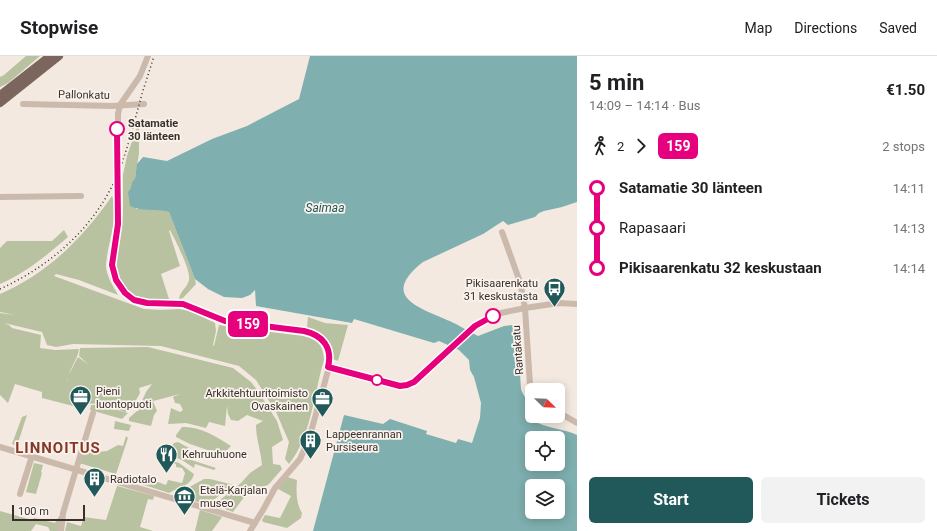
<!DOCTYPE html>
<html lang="en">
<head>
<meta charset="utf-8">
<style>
  body { margin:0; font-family:Roboto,sans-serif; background:#f2f2f2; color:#202124; height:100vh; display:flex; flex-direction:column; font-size:15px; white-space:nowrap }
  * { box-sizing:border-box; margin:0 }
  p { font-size:13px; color:#757577 }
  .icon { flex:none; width:22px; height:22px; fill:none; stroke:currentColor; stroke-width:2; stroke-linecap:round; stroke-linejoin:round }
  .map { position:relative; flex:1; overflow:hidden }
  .side { display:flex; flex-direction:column; background:#fff; width:360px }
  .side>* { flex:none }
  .badge { padding:0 8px; border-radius:6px; font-size:14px; line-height:26px }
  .needle { width:26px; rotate:113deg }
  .controls { position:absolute; left:525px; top:327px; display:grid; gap:8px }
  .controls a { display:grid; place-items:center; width:40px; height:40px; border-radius:6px; background:#fff; box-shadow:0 2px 10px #0003; font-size:20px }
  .scale { position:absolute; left:12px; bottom:10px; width:73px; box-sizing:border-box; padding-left:4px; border:2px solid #392f2b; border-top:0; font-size:11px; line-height:14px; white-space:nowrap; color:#392f2b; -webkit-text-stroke:3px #faf3ed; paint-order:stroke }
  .map>.badge { position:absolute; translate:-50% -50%; box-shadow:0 0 0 2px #fff }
  .legs { display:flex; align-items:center; gap:6px; height:44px; padding:0 12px; font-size:13px }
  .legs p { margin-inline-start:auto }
  .head { display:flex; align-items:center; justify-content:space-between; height:68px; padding:0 12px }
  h1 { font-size:22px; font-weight:700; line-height:30px }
  .primary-button { display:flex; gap:8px; margin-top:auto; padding:8px 12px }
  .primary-button a { flex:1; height:46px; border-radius:6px; background:#21595a; color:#fff; font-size:16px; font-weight:700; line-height:46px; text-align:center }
  .primary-button a+a { background:#f2f2f2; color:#202124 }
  ul { padding:0 12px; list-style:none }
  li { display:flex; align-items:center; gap:14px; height:40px; font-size:15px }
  li i { display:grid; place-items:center; width:6px; height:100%; margin:0 5px; background:currentColor }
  li i::after { content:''; width:10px; height:10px; margin:-5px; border:3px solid; border-radius:50%; background:#fff }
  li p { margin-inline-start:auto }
  li:first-child i { background:linear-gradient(#0000 50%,currentColor 0) }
  li:last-child i { background:linear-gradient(currentColor 50%,#0000 0) }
  header { display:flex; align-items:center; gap:24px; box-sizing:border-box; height:56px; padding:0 20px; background:#fff; border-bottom:1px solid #e0e0e0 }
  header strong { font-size:19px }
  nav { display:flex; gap:22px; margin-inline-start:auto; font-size:14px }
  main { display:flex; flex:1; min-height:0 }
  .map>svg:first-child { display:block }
  .green { fill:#b8c2a0 }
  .water { fill:#7fafaf; fill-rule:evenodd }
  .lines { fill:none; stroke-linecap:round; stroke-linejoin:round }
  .minor { stroke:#cbb9ac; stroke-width:6 }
  .major { stroke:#7b655c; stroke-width:8 }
  .rail { stroke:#392f2b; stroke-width:1.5; stroke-dasharray:1 3; stroke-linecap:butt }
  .line-1-casing { stroke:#fff; stroke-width:9 }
  .line-1 { stroke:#e6007e; stroke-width:6 }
  .stop-1-dot { fill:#fff; stroke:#e6007e; stroke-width:2 }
  .labels { text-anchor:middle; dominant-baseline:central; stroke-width:3.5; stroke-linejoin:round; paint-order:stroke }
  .street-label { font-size:11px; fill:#392f2b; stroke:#faf3ed }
  .stop-label { font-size:11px; font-weight:bold; fill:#392f2b; stroke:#faf3ed; text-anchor:start }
  .poi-label { font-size:11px; fill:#392f2b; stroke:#faf3ed; text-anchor:start }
  .water-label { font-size:12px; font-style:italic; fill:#21595a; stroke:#faf3ed }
  .district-label { font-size:15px; font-weight:bold; letter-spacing:1px; fill:#873925; stroke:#faf3ed }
</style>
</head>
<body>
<header>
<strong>Stopwise</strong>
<nav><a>Map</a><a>Directions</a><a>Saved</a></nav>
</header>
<main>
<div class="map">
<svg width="577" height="475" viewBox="0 0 577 475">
  <rect width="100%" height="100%" fill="#f3e9e0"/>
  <g class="green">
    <path d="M26,0H40L8,27L0,31V21L4,19Z"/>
    <path d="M139,65V97L135,123L136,153H160L169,156L195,223L196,228L183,242L179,243C180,235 187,232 189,224C191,214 175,184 170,174L169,175L180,210L161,218L169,243L143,244L135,240L126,233L119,223L116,211L123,158V119L127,100Z"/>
    <path d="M112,140C120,159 106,191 106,211C107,221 113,230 118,239L79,224L56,218L54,220L144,253L160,254L179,253L190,255L215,267L216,275L213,289L214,290L219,269L238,272L303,280C318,284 323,288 324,304C314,337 311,381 289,408L285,403L289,386L276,356L256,324L239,310L161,290L73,288L56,291L47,289L42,276L4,267L9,269L12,272L41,279L40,292L55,294L79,293C77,306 67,315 67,328L68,320L78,301L88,308L79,300L80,292L148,291L233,312L251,326L258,335L277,365L283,384L272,391L273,408L280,409L282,413L269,428L255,436L251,432L233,456L214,449L241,427L250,417L262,409C261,395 256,383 256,369L263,365L247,359L238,365L231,364L228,358L227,350L225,370L209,366L206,372L186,367L168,368L171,352L180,356L183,354L180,348L175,347L173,341L180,338L153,345L157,355L154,359L151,370L129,365V362L137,355H139L138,354L146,336L152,328L139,332L140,337L131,353L125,356L98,348L83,347L70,340L83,348L81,352L42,342V336L15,328L8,347L0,339V257L16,259L0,256V238C48,217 82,183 112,140Z"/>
    <path d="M64,174L68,181C47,199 26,217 0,228V192L7,185H52Z"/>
    <path d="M308,261L325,267L348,269L338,305L333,303C330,287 324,277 307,272Z"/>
    <path d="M91,349H98L128,357L122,363L90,354Z"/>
    <path d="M27,359L17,390L12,388L22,361Z"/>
    <path d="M115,365L131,369L129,375L114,373Z"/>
    <path d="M182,371C200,370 217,381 231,390L222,399L190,388L176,381V379Z"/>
    <path d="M126,380L128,382L116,418L79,407L82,398L107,395L118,389L123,390Z"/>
    <path d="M178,386L189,392L185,402L216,412L214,414L195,408L194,412L182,404L169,399L168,397L174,387Z"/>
    <path d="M173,405L179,407L194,418C191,430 179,431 169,437L141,428L140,425L145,421L166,429L168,424L182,427L185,417L182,412L176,411V408L172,407Z"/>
    <path d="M34,407L43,409L41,416L42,417L36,438L26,436Z"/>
    <path d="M287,421L297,424C296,434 296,448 302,457L301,462L287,472L263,466L262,464L265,459L280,462L291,440L278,433Z"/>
    <path d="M204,423H210L234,429L231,433L226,434L211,446L212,449L224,454L175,439Z"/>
    <path d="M117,430L154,440L153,444L148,443L140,471L153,475H65L67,466L81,470L84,461L106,464Z"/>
    <path d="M200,454L222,461L212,475H195Z"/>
    <path d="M0,455L32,464L34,462L55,467L60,459L61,460L59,475H50L48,471L36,468L31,475H0Z"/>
  </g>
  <path class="water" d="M310,0H577V146L562,151L544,155L539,157L535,161L508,169L503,165L483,178L423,206C414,213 396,229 407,242C416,253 442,261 456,268C463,272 470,276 478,280L504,270L513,269L517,273L521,333C525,345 532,346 532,360H536L538,367C551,373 565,373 577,379V475H313L344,359L383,368L390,363L427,375L426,378L456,387L458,383L472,387L480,362L481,347L474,321L470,314L469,304L459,294L439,285L434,287L354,263L352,267L256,250L255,234L250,239L242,242L224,241L208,233L195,223L169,156C155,152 142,156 130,150L128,136L131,132L132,126L135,123L137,108L143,101L167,105L212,83L247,70L299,43ZM532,382H558V408H532ZM532,430H558V456H532Z"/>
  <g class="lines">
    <g class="minor">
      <path d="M148,0L140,20L120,49L118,58V168L112,209L114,218L120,232L129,241L143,246L155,248H183L225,265L304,275L312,277L323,284L329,294L330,302L329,311L309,383L300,403L275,432L263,454L250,475"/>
      <path d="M23,48L112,50L144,48"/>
      <path d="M0,141L81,140"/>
      <path d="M502,176L520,226L525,252L530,329L532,334"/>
      <path d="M329,311L400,330L407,329L414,326L475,270L496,258L525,252L559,247L577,248"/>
      <path d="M558,356L577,367"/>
      <path d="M0,391L255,467"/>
      <path d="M20,438L32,400"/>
      <path d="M61,475L62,468L63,457L93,357"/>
    </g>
    <g class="major">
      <path d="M0,39L50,0"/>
      <path d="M0,47L59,0"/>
    </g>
    <path class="rail" d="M0,233C50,210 93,173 116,122C126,99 132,74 139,49C143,33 149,17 154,0"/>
  </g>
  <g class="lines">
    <defs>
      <path id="line-1" d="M117,73L118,168L112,209L116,224L125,237L134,244L147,247L183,248L225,265L304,275C322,279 333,291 328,311L400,330L407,329L414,326L475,270L493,260"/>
    </defs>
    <use href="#line-1" class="line-1-casing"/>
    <use href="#line-1" class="line-1"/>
  </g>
  <defs>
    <symbol id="bus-pin" viewBox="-11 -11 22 30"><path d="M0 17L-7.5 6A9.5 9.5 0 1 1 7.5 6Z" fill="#21595a" stroke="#faf3ed"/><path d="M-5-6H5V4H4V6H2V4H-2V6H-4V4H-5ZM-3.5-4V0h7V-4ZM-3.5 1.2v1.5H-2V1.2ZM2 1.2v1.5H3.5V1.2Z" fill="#fff"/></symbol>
    <symbol id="office-pin" viewBox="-11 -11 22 30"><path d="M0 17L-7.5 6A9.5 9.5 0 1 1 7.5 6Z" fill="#21595a" stroke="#faf3ed"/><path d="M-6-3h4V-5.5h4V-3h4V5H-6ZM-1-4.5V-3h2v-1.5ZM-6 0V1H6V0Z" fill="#fff"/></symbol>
    <symbol id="building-pin" viewBox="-11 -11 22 30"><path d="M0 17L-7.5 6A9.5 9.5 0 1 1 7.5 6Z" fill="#21595a" stroke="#faf3ed"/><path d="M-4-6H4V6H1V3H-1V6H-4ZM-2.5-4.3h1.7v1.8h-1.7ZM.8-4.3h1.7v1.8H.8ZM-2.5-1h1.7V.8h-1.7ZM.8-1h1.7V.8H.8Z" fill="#fff"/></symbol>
    <symbol id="restaurant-pin" viewBox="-11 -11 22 30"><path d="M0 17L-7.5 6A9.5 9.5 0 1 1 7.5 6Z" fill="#21595a" stroke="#faf3ed"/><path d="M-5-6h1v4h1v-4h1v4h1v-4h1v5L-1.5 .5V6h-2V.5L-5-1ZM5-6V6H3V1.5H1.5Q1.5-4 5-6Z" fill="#fff"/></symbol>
    <symbol id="museum-pin" viewBox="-11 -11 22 30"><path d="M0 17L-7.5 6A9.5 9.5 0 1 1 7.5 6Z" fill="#21595a" stroke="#faf3ed"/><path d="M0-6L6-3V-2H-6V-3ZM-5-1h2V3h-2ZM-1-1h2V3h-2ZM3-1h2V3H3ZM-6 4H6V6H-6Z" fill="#fff"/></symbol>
  </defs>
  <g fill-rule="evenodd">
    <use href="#bus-pin" x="542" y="220" width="25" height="34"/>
    <use href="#office-pin" x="68" y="328" width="25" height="34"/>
    <use href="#office-pin" x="310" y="330" width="25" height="34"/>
    <use href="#building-pin" x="298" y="372" width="25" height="34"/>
    <use href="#restaurant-pin" x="154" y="386" width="25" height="34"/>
    <use href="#building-pin" x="82" y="410" width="25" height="34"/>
    <use href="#museum-pin" x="172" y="428" width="25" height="34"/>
  </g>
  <g class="stop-1-dot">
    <circle cx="117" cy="73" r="7"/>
    <circle cx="493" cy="260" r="7"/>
    <circle cx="377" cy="324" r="5"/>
  </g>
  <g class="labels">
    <g class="street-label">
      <text transform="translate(84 39) rotate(1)">Pallonkatu</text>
      <text transform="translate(518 294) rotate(-94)">Rantakatu</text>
    </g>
    <g class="stop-label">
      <text x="128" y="67">Satamatie<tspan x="128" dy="13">30 länteen</tspan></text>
    </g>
    <g class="poi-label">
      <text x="538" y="227" text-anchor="end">Pikisaarenkatu<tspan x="538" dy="13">31 keskustasta</tspan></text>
      <text x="96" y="335">Pieni<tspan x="96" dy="13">luontopuoti</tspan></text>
      <text x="308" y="337" text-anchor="end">Arkkitehtuuritoimisto<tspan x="308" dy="13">Ovaskainen</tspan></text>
      <text x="326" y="378">Lappeenrannan<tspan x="326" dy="13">Pursiseura</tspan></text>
      <text x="182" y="398">Kehruuhuone</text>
      <text x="110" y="423">Radiotalo</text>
      <text x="200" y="434">Etelä-Karjalan<tspan x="200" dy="13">museo</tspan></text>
    </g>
    <g class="water-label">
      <text x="325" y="152">Saimaa</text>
    </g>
    <g class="district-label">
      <text x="58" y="392">LINNOITUS</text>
    </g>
  </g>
</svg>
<div class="controls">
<a><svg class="needle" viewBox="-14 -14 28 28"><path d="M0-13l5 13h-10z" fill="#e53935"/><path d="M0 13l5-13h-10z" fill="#757577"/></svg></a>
<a><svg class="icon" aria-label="locate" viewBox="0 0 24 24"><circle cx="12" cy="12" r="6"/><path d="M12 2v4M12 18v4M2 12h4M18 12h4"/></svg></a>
<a><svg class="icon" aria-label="layers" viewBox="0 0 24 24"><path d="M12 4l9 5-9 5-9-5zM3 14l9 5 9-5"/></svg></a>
</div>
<div class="scale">100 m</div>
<b class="badge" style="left:248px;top:268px;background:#e6007e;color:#fff">159</b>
</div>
<section class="side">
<div class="head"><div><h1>5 min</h1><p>14:09 – 14:14 · Bus</p></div><b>€1.50</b></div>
<div class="legs"><svg class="icon" aria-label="walk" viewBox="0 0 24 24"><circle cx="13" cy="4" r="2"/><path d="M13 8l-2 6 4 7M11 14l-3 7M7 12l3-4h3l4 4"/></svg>2<svg class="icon" aria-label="forward" viewBox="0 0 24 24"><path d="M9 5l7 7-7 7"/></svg><b class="badge" style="background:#e6007e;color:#fff">159</b><p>2 stops</p></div>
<ul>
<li><i style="color:#e6007e"></i><b>Satamatie 30 länteen</b><p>14:11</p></li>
<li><i style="color:#e6007e"></i><span>Rapasaari</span><p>14:13</p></li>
<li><i style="color:#e6007e"></i><b>Pikisaarenkatu 32 keskustaan</b><p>14:14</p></li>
</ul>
<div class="primary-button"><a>Start</a><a>Tickets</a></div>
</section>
</main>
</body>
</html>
